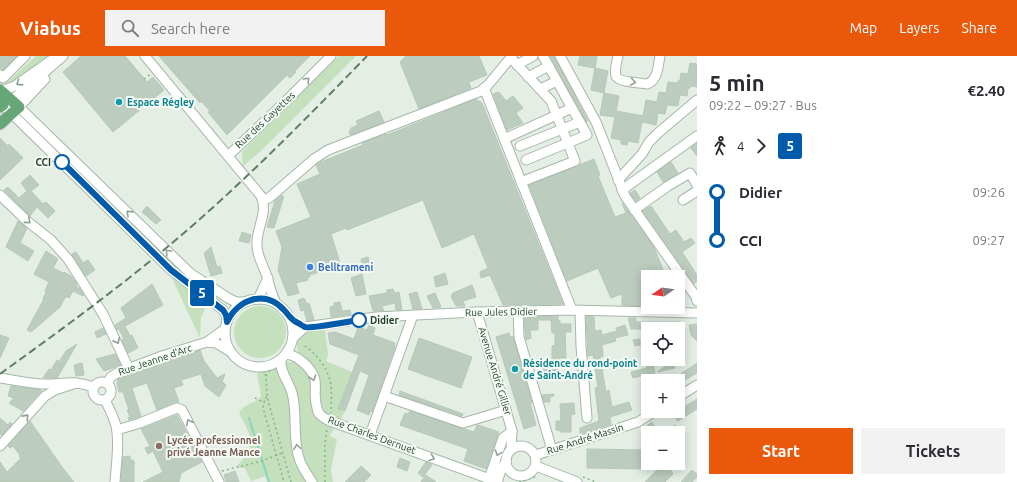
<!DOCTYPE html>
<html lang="en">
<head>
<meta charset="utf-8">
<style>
  body { margin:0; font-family:Ubuntu,sans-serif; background:#f2f2f3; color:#2b2b33; height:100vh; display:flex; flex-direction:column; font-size:15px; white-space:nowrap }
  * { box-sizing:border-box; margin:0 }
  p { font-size:13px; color:#7c7c81 }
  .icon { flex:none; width:22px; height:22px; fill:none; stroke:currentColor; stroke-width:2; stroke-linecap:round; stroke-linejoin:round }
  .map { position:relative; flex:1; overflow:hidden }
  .sheet { display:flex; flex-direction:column; background:#fff; width:320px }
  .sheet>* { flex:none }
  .badge { padding:0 8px; border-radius:3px; font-size:14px; line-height:26px }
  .needle { width:26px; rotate:257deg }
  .tools { position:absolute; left:641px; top:214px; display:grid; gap:8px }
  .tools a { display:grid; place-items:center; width:44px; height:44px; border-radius:0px; background:#fff; box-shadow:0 2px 10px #0003; font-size:20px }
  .map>.badge { position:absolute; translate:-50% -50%; box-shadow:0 0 0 2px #fff }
  .legs { display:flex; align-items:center; gap:6px; height:44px; padding:0 12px; font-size:13px }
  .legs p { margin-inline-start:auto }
  .overview { display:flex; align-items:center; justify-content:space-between; height:68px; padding:0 12px }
  h1 { font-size:22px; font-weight:700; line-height:30px }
  .action { display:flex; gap:8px; margin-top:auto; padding:8px 12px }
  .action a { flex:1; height:46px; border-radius:0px; background:#ea580c; color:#fff; font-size:16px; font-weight:700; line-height:46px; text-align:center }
  .action a+a { background:#f2f2f3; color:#2b2b33 }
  ul { padding:0 12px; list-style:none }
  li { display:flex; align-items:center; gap:14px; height:48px; font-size:15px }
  li i { display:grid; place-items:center; width:6px; height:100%; margin:0 5px; background:currentColor }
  li i::after { content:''; width:10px; height:10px; margin:-5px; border:3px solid; border-radius:50%; background:#fff }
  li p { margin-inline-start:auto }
  li:first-child i { background:linear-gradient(#0000 50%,currentColor 0) }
  li:last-child i { background:linear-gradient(currentColor 50%,#0000 0) }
  header { display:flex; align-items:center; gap:24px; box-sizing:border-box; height:56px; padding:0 20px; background:#ea580c; color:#fff }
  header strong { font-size:19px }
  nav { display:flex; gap:22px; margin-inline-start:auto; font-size:14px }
  .search { width:280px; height:36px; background:#f2f2f3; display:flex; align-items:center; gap:10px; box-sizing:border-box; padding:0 14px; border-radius:0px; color:#7c7c81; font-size:15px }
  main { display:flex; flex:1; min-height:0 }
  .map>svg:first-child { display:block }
  .green { fill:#c4e0bc }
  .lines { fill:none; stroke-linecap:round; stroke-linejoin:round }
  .stream { stroke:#8ad6bd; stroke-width:2 }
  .building { fill:#bcccbe; stroke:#b6c9b8 }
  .minor-casing { stroke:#a6b7a9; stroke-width:11 }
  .major-casing { stroke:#c1cac3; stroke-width:13 }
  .path { stroke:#83b48d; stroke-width:1.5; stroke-dasharray:2 3; stroke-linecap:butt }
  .minor { stroke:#fff; stroke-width:9 }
  .major { stroke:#67a677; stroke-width:11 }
  .rail { stroke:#5d7d65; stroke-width:2; stroke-dasharray:8 4; stroke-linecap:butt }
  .oneway { stroke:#90a094 }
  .line-1-casing { stroke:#fff; stroke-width:9 }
  .line-1 { stroke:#005baa; stroke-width:6 }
  .culture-dot { fill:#0f9aa8; stroke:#f5faf5; stroke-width:1.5 }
  .stop-1-dot { fill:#fff; stroke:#005baa; stroke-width:2 }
  .shop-dot { fill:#3f7fe0; stroke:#f5faf5; stroke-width:1.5 }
  .education-dot { fill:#8d6e63; stroke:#f5faf5; stroke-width:1.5 }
  .labels { text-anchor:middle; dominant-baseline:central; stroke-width:4; stroke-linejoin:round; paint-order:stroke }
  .culture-label { font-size:10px; font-weight:bold; fill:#0d838f; stroke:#f5faf5; text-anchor:start }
  .street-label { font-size:10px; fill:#22412a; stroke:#f5faf5 }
  .stop-label { font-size:10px; font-weight:bold; fill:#22412a; stroke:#f5faf5; text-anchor:end }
  .shop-label { font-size:10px; font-weight:bold; fill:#366cbe; stroke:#f5faf5; text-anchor:start }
  .education-label { font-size:10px; font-weight:bold; fill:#785e54; stroke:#f5faf5; text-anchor:start }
</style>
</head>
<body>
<header>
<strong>Viabus</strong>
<div class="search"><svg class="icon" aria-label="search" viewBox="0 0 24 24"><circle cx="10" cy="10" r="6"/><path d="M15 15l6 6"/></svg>Search here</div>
<nav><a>Map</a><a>Layers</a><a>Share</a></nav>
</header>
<main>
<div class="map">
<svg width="697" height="426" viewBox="0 0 697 426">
  <rect width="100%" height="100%" fill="#e4eee5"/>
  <g class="green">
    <path d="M36,0H49L15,26L7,29L5,28Z"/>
    <path d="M339,0H356L260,96L243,110L242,96L270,67Z"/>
    <path d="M172,222L207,248L201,262L200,282Z"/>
    <circle cx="260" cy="276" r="26"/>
    <path d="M325,274L328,299L326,305L352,316L338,353L344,356C341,366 334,371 330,380L337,383L331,414L333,426H267L265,420L251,425L245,412L236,411C258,389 252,382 239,357C244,347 256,348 261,340L257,318L260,315L274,312L287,306H295L299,298C295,290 297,283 303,276Z"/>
  </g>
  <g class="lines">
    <path class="stream" d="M249,362L269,426"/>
  </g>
  <g class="building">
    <path d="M0,0H17L3,14L0,13Z"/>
    <path d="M81,0H125L147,26L153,21L164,34L113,76L63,16Z"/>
    <path d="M159,0H310L295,15L296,16L290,22L287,19L227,79L208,56L210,55L201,45L200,47Z"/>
    <path d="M406,0H479L487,19L469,26L471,32L419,53L400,6Z"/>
    <path d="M550,0H554L588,65L586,66Z"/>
    <path d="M580,0H597L595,12L578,9Z"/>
    <path d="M690,7L697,8V31L692,30L688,33L687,40L680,39L678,50L667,49L665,58L658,57L656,69L642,66L638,87L628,85L627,89L621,88V84L611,82L615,61L600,59L604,37L619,40L616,55L643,60L646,44L657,46L659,36L666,37L668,26L676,27L680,24L681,17L688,18Z"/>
    <path d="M595,12L608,15L604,37L591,34Z"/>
    <path d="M499,36L506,45L513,40L523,52L516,57L523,67L507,74L493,38Z"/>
    <path d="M476,43L482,47L563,248L503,249L490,219L481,222L480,216L488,212L474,178L442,192L423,144L347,174L346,172L331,178L341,210L309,219L310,221L307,222L308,224L296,227L299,237L288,240L278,214L282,191L276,175L311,161L297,128L320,118L316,109L321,106L363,89L362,87L387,78V79Z"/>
    <path d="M379,55L384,66L351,79L349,77L351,72L358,69L356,65Z"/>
    <path d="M0,82L8,90L9,88L23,102L0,124Z"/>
    <path d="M697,87V100L691,92Z"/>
    <path d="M594,103L600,119L598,120L615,161L626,157L622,147L654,191L666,221H648V245L639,250L622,249V238L611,242L598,212L567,225L529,129Z"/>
    <path d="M671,106L678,117L663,126L657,116Z"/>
    <path d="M30,119L39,129L31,135L43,148L46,146L55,155L48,162L37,151L30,160L4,134L8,131L19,142L27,135L21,127Z"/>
    <path d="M635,134L640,142L636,145L630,137Z"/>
    <path d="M282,139L284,142L283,143L274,172L267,171L275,145Z"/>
    <path d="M147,150L161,164L156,168L142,156Z"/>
    <path d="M651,150L670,178L676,174L684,186L691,182L695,187L682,196L697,219V225L694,228L643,155Z"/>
    <path d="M18,165L27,172L20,187L34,195L28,205L6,191Z"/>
    <path d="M242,176L251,179L249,187L239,185Z"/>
    <path d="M211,191L217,211L220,210L222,217L211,220L204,197Z"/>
    <path d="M46,195L58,203L53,212L63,217L64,216L71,220L77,228L76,230L80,233L84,239L83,240L73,235L69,242L66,240L60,251L31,276L27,274L44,243H43L46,236L45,235L49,226L34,218Z"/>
    <path d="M76,196L83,207L88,204L95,214L86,220L72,198Z"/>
    <path d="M368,201L369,208L362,209L361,203Z"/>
    <path d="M445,217L448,228L436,231L434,221Z"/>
    <path d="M362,218L366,238L356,240L351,222Z"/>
    <path d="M152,228L163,249L125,270L130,280L132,279L138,292L128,297L122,284L124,283L119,273L117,274L115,269L126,262L121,252Z"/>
    <path d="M472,229L476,241L463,245L465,250H456L451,240L453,237Z"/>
    <path d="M393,233L395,237L399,236L402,254H396L395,247L382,250L384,255H373L369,240L387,237V234Z"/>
    <path d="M417,236L422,253H413L409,238Z"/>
    <path d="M435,237L441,251L433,252L427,240Z"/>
    <path d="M304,242L307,248L309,247L314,264L307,265L304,254L301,255L298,244Z"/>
    <path d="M340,246L342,255L350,254L351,258L331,261L330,251L334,250V247Z"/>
    <path d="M558,260V265H560V268H571V276H565L566,302H559V315H551L552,324H543V307H552V290L555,289V277H552L551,264H538V274H530L531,282L526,284L524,262H527V261Z"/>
    <path d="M586,260L594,261L595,275L601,274L602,279L617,275L616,272L625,269L628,279L615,282L616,285L602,289L603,300L600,301L606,336L609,334L612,351L629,346L632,354L610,361L611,368L580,378V372L599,365L595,332L598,331L593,299L588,300Z"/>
    <path d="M628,262H636V266H680V273H631Z"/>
    <path d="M697,268V285L691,279L689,269Z"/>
    <path d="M369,269L375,272L373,279L395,287L394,291H395L372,356L370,355L369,359L357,354L369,319L360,315L345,355L338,353L359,299L330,288L328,277L335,276L354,283L358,271L367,274Z"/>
    <path d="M103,272L106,278L97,282L95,276Z"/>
    <path d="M509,277L510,281L513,280L532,347H530L536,369L524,373L496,281Z"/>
    <path d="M0,279L9,282L0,302Z"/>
    <path d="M419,282L472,301L461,332L408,313Z"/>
    <path d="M640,283V289L635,290L633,284Z"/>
    <path d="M648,287V303H652L655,317L633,322L631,316L647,312L641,289Z"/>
    <path d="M77,288L57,322H43L49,313L51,314L57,304L59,306L66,295Z"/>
    <path d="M200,294L204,305L217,322L225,318L222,326L226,329L219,341L205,330L201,318L181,324L183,329L174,332L179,346H175L157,354L147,327L132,332L141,360L129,364L128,362L130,361L127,354H129L123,336H119L117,327L118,323L164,306Z"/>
    <path d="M115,298L121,309L104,315L96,303Z"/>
    <path d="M672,306L675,312L658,316V315Z"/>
    <path d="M82,307L84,319L76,320L74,309Z"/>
    <path d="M697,307V317L685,324L684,323L682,324L679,319Z"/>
    <path d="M648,328V345L641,333Z"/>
    <path d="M11,330L41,334V335L23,355L9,347L14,342L8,340Z"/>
    <path d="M400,335L463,358L462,360L399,339Z"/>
    <path d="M554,338V340L550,341V346H544L542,339Z"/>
    <path d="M697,343V353L678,365L673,358Z"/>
    <path d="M574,347L575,358L571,359V376H560V374H556V365H561L560,348Z"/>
    <path d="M410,355L474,376L477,369H478L499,376L486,413L464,405L468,393L400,369L405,357L408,358Z"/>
    <path d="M177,359L202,406L181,417L179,426H143L163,416L153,395L148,398L145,392L150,390L141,373Z"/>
    <path d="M0,362L8,369L10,366L12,368L2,379L0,378Z"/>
    <path d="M30,365L62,411L74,426H0V406L7,416L21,402L19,400L20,399L13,390L10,392L8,390Z"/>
    <path d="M652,366L659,377H648L645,371Z"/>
    <path d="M675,369L680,377H662L671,372Z"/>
    <path d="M587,393L644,394V413L587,412Z"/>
    <path d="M130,400V404H132L134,405V426H121L123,401Z"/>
    <path d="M400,402L410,406L407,415L397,411Z"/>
    <path d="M426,406L432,409L423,421L418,417Z"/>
    <path d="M664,407H666L673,418L665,426H645Z"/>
    <path d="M361,410L371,419L364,426H345Z"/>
    <path d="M692,414L697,418V421L692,426H681Z"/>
    <path d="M235,415L239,426H226L224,419Z"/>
    <path d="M426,419L436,426H421Z"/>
  </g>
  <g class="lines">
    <defs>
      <g id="minor">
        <path d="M63,0L18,39L3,49L171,214L223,254L226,259L227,265"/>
        <path d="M145,0L261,140C268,156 258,169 257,185C256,199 263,208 267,221C270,230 271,238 276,247"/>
        <path d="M560,0L596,66L625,140L696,241L697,245"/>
        <path d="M618,0C617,5 614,14 616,20C618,26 641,27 647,28C658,24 658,10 660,0"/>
        <path d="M511,2L551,45L575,105L521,126"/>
        <path d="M517,9L533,0"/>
        <path d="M0,19L3,22L25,0"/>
        <path d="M528,21L549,10"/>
        <path d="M45,23L19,51L190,217L228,242L236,246H244"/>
        <path d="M484,32L572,254"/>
        <path d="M540,33L557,25"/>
        <path d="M1,35L15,30L53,3"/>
        <path d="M504,83L572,52"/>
        <path d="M520,90L580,66"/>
        <path d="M228,100L289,42L331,0"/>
        <path d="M526,104L587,79L543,0"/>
        <path d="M618,124L642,98L649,86L658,77L697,44"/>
        <path d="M622,134L697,80"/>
        <path d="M0,139L27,165L51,184L68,203L103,258L129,313"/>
        <path d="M263,144L269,142L314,103L328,94L481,35L488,29L512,0"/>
        <path d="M683,144L697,135"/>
        <path d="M634,154L668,130L690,117L697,129"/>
        <path d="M258,243L268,222"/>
        <circle cx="259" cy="277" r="34"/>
        <path d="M518,255L519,281L552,394"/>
        <path d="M580,255L581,290L587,362"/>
        <path d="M477,256L512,375L511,393"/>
        <path d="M293,282L305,271L376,261L477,256L571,254L697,257"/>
        <path d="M207,286L216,287L231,296"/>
        <path d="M286,298C294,299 298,302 305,308C323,326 311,333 317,352C318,359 324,362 330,365L498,426"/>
        <path d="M281,303C279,315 289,326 292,337C298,358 292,381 299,402C301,410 307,418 312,426"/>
        <path d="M0,322C13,324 27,327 41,328C62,329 72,323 94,331"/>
        <circle cx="102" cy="335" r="9"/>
        <path d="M107,327L111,321L117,317L162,300L207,286L225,273"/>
        <path d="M384,340L463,367L506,354"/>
        <path d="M678,341L697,329"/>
        <path d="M105,344C109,352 114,361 116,370C120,388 116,408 115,426"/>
        <path d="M117,374L140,367L177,352L182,354L219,426"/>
        <path d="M370,379L413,259"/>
        <circle cx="521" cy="405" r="15"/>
        <path d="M0,390L45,340L55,334L76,327"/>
        <path d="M536,399L638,366L655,355"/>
        <path d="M536,410L577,426"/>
        <path d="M489,423L503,382L512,375"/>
        <path d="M497,426L502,411L506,406"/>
      </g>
      <g id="major">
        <path d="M0,34L19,51L0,68"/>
        <path d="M0,46L3,49L0,51"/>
      </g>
    </defs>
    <use href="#minor" class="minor-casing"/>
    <use href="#major" class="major-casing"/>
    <g class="path">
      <path d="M144,23L151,18"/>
      <path d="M305,290C317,298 329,314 331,329C332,338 331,348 331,357"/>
      <path d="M258,311L263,315L266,320L267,341L291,426"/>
      <path d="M266,320L273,309"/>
      <path d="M267,341L265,342L263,352L284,426"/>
      <path d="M255,342L263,346"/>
      <path d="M222,415L262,405L282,397"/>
      <path d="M583,421L596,426"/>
      <path d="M325,426V388L327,372"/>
      <path d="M519,426L538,420"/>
    </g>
    <use href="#minor" class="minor"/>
    <use href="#major" class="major"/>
    <path class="rail" d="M0,318C58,276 116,234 171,188C240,130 304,65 367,0"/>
  </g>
  <defs><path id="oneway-chevron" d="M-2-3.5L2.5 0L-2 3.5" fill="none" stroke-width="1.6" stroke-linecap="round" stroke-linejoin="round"/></defs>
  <g class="oneway">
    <use href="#oneway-chevron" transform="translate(307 24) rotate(-45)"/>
    <use href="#oneway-chevron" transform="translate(633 26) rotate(10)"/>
    <use href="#oneway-chevron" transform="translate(19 27) rotate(147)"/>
    <use href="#oneway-chevron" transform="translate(129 157) rotate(-136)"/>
    <use href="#oneway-chevron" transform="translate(28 165) rotate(41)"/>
    <use href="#oneway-chevron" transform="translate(168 196) rotate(-135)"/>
    <use href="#oneway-chevron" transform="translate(117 285) rotate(63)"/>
    <use href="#oneway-chevron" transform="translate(313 322) rotate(71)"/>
    <use href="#oneway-chevron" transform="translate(26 361) rotate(-48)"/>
    <use href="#oneway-chevron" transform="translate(189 366) rotate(-117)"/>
    <use href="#oneway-chevron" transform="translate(297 391) rotate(-98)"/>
    <use href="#oneway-chevron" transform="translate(498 397) rotate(110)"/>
    <use href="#oneway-chevron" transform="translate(432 402) rotate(20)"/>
  </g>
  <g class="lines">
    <defs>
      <path id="line-1" d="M62,106L171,214L223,254L226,259L227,266C238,243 266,233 284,254C291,261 290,264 300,268C301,269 303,270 305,271C310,273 351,265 359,264"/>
    </defs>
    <use href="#line-1" class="line-1-casing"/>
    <use href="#line-1" class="line-1"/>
  </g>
  <g class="culture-dot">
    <circle cx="119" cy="46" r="4"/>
    <circle cx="515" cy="313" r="4"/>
  </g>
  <g class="stop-1-dot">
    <circle cx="62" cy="106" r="7"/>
    <circle cx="359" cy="264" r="7"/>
  </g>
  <circle class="shop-dot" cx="310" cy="211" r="4"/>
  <circle class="education-dot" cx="159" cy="390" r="4"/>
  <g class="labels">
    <g class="culture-label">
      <text x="127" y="46">Espace Régley</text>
      <text x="523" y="307">Résidence du rond-point<tspan x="523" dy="12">de Saint-André</tspan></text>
    </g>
    <g class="street-label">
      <text transform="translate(265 64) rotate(-43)">Rue des Gayettes</text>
      <text transform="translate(501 256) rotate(-1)">Rue Jules Didier</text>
      <text transform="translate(155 304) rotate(-19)">Rue Jeanne d'Arc</text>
      <text transform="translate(495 315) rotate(73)">Avenue André Gillier</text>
      <text transform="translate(372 379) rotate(20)">Rue Charles Dernuet</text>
      <text transform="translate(585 383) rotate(-18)">Rue André Massin</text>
    </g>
    <g class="stop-label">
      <text x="51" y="106">CCI</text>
      <text x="370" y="264" text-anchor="start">Didier</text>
    </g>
    <g class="shop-label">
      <text x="318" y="211">Belltrameni</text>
    </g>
    <g class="education-label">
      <text x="167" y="384">Lycée professionnel<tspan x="167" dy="12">privé Jeanne Mance</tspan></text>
    </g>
  </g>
</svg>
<div class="tools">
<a><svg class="needle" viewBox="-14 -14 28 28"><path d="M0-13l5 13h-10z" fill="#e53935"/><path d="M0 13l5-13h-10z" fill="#7c7c81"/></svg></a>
<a><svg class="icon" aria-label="locate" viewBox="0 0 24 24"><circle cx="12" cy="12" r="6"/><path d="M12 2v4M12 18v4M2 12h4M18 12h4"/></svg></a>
<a>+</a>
<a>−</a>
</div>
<b class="badge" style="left:202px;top:237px;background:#005baa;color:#fff">5</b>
</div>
<section class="sheet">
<div class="overview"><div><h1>5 min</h1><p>09:22 – 09:27 · Bus</p></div><b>€2.40</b></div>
<div class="legs"><svg class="icon" aria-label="walk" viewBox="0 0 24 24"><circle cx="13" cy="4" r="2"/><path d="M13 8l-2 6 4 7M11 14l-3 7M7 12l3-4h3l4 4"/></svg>4<svg class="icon" aria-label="forward" viewBox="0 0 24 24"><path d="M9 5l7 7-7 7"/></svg><b class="badge" style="background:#005baa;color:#fff">5</b></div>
<ul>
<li><i style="color:#005baa"></i><b>Didier</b><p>09:26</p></li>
<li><i style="color:#005baa"></i><b>CCI</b><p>09:27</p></li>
</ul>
<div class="action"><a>Start</a><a>Tickets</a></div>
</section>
</main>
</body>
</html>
